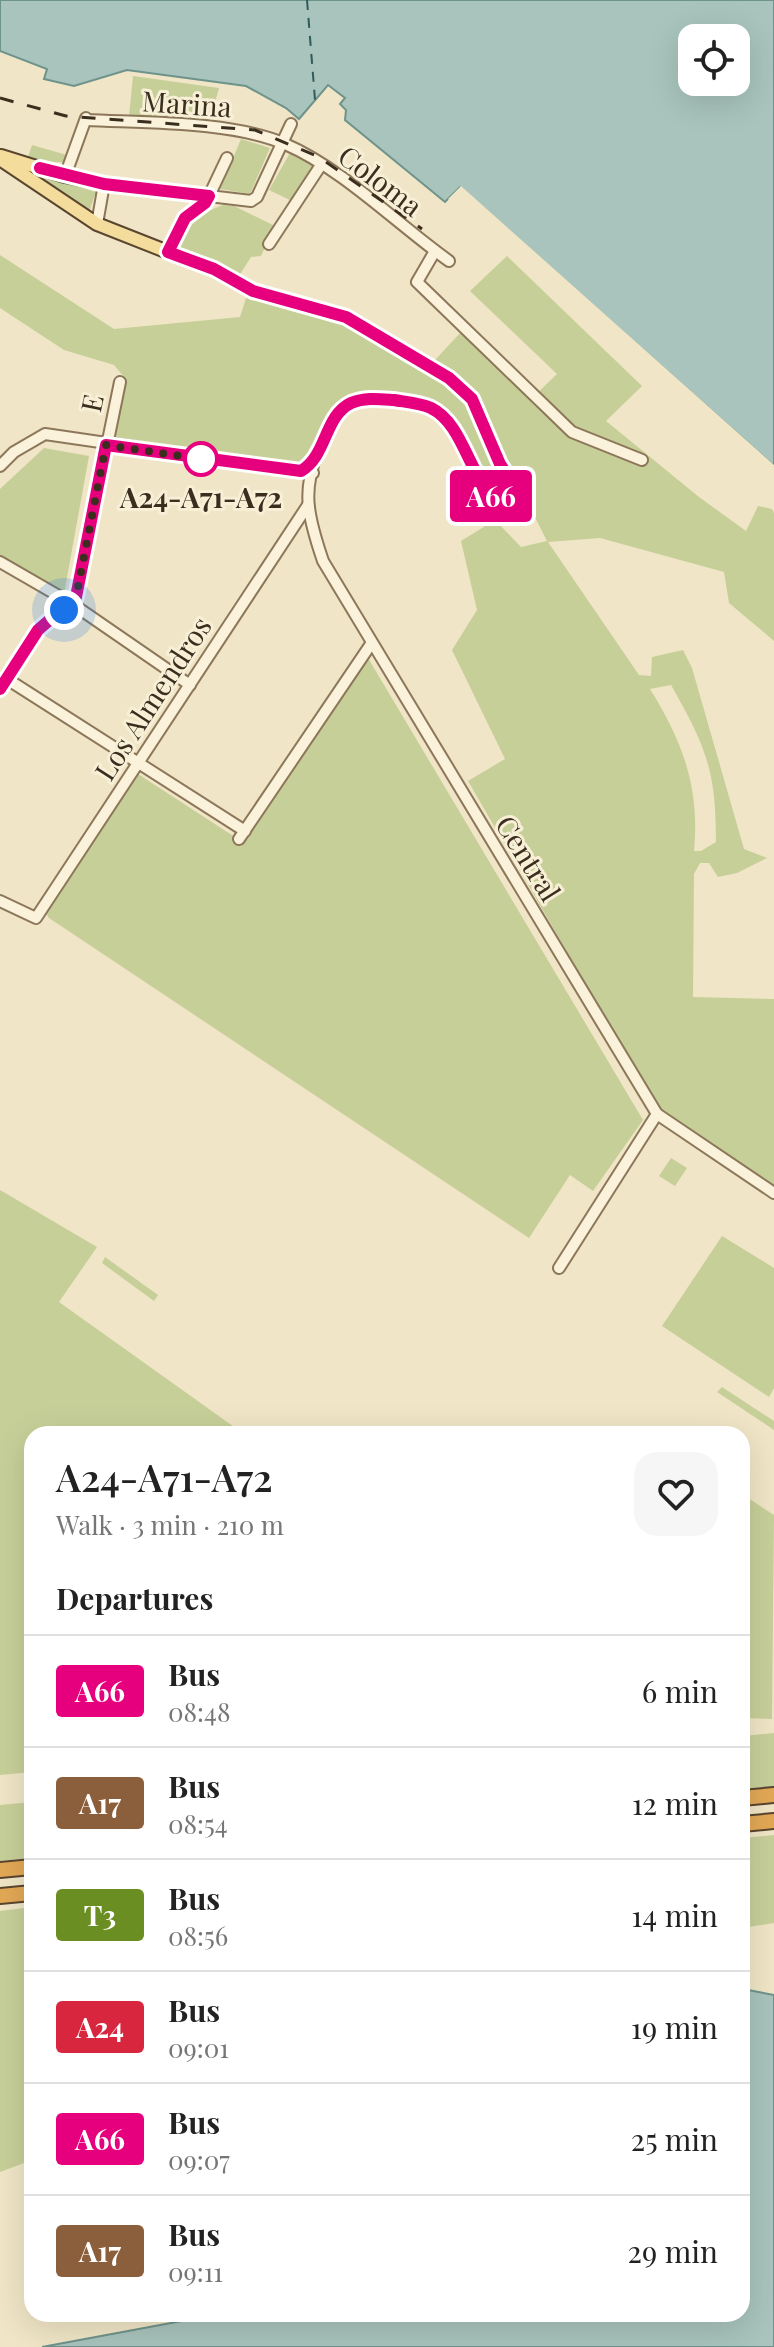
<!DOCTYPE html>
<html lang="en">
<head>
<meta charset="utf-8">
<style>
  body { margin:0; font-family:"Playfair Display",serif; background:#f6f6f6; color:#222; height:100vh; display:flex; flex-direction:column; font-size:30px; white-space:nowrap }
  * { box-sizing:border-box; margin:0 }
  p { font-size:26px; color:#767676 }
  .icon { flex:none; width:44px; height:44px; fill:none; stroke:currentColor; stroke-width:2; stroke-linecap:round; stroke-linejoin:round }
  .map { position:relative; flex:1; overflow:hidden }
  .side { position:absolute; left:24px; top:1426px; width:726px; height:896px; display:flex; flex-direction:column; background:#fff; border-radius:24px; box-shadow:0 8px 32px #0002 }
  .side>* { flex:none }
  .badge { padding:0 16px; border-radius:6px; font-size:28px; line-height:52px }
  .buttons { position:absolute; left:678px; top:24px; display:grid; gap:16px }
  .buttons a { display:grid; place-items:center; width:72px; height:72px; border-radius:16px; background:#fff; box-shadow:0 8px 32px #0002; font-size:40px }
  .you { position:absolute; width:40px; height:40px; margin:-20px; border:6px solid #fff; border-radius:50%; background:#1a73e8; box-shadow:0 0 0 12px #1a73e833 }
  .map>.badge { position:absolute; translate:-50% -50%; box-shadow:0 0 0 4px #fff }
  h2 { padding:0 32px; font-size:30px; line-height:72px }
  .round { display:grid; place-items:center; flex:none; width:84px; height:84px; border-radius:24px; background:#f6f6f6 }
  .overview { display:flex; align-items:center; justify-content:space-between; height:136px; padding:0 32px }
  h1 { font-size:38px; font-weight:600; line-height:60px }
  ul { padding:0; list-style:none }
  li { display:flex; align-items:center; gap:24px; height:112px; padding:0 32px; border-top:2px solid #e0e0e0 }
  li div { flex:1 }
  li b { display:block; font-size:30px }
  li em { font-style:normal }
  li .badge { min-width:88px; font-weight:700; text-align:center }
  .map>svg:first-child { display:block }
  .green { fill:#c7cf99; fill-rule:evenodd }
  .water { fill:#a8c4bc; stroke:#6e938b; stroke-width:2; fill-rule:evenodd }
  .pier { fill:#f0e5c6 }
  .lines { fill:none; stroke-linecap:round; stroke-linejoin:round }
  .ferry { stroke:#2e5c5b; stroke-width:2; stroke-dasharray:10 8; stroke-linecap:butt }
  .minor-casing { stroke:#8d775b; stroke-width:14 }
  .major-casing { stroke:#5a452f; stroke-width:16 }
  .highway-casing { stroke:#5a452f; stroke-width:18 }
  .minor { stroke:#faf2da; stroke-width:10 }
  .major { stroke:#f4dc9d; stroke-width:12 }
  .highway { stroke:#e2a855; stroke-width:14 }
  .rail { stroke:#3c2e1f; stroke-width:3; stroke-dasharray:14 14; stroke-linecap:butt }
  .line-casing { stroke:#fff; stroke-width:18 }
  .line { stroke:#e6007e; stroke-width:12 }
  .walk { stroke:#3c2e1f; stroke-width:8; stroke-dasharray:0 14.4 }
  .stop-dot { fill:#fff; stroke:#e6007e; stroke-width:4 }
  .labels { text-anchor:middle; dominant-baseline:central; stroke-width:6; stroke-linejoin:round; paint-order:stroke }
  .street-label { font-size:28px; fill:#3c2e1f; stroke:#f7efd6 }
  .stop-label { font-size:28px; font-weight:bold; fill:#3c2e1f; stroke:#f7efd6 }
</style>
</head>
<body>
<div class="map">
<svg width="774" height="2347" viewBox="0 0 774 2347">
  <rect width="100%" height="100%" fill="#f0e5c6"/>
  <g class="green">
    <path d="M133,76L219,88L210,120L129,116Z"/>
    <path d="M241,139L270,148L250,194L220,189Z"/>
    <path d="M32,145L67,155V162L26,163Z"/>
    <path d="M291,151L314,166L292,201L269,190Z"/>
    <path d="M19,166L96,192L89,212Z"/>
    <path d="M223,205L234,206L275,226L261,256L251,257L239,276L181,249L178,243L193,217Z"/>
    <path d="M0,255L114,329L240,317L246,298C276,305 307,309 336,319C367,330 452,379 468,406C486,433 492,467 509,495L508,501L502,502L468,451L449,410L426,398L390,394L364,396L347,403L306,465L294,468L112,441L124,377L114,365L64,350L0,308Z"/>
    <path d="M507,256L642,386L606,421L699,497L746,531L758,506L772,509L774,513V641L729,603L724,572L600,538L548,542L639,675L651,676L652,657L683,650L692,668L744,849L767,858L737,873L718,877L709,863H700L694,874L693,997L774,999V1185L657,1107L468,781L505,759L452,650L477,610L461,541L495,520L521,547L547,541L488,425L481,401L458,376L435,360L461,332L530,400L557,374L470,291ZM671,685C706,747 716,770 716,842L701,851H694C700,788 683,742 650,689Z"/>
    <path d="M44,448L89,456L64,594L0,555V489Z"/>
    <path d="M368,658L643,1120L593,1191L570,1175L529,1238L49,918L46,913L138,774L241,841Z"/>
    <path d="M671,1158L687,1168L675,1186L659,1176Z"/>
    <path d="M0,1190L97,1247L59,1302L244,1434H32V1772L0,1775Z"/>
    <path d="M722,1236L774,1268V1388L769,1397L662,1326Z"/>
    <path d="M105,1257L158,1295L154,1301L102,1263Z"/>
    <path d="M722,1387L774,1421V1430L717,1392Z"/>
    <path d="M742,1494L774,1515L772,1719L742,1718Z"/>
    <path d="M774,1733V1789L742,1792V1736Z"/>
    <path d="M32,1802V1858L0,1861V1805Z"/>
    <path d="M774,1835V1923L742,1928V1838Z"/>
    <path d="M32,1907V2160L0,2172V1911Z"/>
  </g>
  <g class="water">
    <path d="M0,0H774V466L460,187L445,202L345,120L346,110L340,104L345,98L328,85L299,119L286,108L246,86L127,70L74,86L44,79L47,69L0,51ZM692,38H736V82H692Z"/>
    <path d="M748,1990L774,1995V2347H42L187,2320L313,2314H742V1992Z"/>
  </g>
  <path class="pier" d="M461,186L774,465V470L461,192L451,202L448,199Z"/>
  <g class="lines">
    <path class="ferry" d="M307,0L315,100"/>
    <defs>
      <g id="minor">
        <path d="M86,120C145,123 232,121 285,144C343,169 397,224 449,261"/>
        <path d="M227,158L209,196L251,201L257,197L291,124"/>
        <path d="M65,176L86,118"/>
        <path d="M97,224L104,184"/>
        <path d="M269,244L321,165"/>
        <path d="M435,251L417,282L572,432L642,460"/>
        <path d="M168,252L214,269L253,291L346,317L449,378L472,399L500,464L523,500L522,511L511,514C470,492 468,427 431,408C419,402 402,401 389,400C375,398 359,398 347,406C322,423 305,478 309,507C311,526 317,543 323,561L657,1114L774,1193"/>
        <path d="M0,466L14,452L45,434L313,473"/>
        <path d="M0,562L71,603L190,685"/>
        <path d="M7,679L245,831"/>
        <path d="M0,689L38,630L76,597L120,382"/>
        <path d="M239,839L371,644"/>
        <path d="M0,901L36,918L308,505"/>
        <path d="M559,1268L657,1114"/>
      </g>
      <g id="major">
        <path d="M1,156L65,176L104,184L209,196"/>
        <path d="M0,159L97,224L168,252L185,218L205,203L209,196"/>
      </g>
      <g id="highway">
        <path d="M742,1798L774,1795"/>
        <path d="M742,1824L774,1821"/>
        <path d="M0,1870L32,1867"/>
        <path d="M0,1896L32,1893"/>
      </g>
    </defs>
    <use href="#minor" class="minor-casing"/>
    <use href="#major" class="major-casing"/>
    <use href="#highway" class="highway-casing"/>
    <use href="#minor" class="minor"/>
    <use href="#major" class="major"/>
    <use href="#highway" class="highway"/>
    <path class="rail" d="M0,98L66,116L255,130L319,157L422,229"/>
  </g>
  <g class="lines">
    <defs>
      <path id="line" d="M0,689L38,630L76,597L106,445L301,471C327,456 324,416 351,403C365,397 380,399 394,400C405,402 420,403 431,408C468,426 470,492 511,514L522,511L523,500L500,464L472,399L449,378L346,317L253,291L214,269L168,252L185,218L205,203L209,196L104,184L40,168"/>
    </defs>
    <use href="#line" class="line-casing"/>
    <use href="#line" class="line"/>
    <path class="walk" d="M64,610L76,597L106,445L201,459"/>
  </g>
  <circle class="stop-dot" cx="201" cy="459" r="16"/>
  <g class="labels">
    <g class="street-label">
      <text transform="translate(187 103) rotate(4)">Marina</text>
      <text transform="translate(381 180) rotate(37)">Coloma</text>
      <text transform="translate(91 403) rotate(-78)">E</text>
      <text transform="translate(152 698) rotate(-57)">Los Almendros</text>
      <text transform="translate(529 858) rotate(58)">Central</text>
    </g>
    <g class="stop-label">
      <text x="201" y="496">A24-A71-A72</text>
    </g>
  </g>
</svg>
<div class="buttons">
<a><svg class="icon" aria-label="locate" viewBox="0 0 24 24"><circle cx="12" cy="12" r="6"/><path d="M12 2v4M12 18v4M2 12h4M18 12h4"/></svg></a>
</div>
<div class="you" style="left:64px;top:610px"></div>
<b class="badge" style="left:491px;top:496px;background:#e6007e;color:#fff">A66</b>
<section class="side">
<div class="overview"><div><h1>A24-A71-A72</h1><p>Walk · 3 min · 210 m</p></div><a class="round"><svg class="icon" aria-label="heart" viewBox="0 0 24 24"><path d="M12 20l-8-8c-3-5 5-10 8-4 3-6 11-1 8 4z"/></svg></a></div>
<h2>Departures</h2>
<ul>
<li><span class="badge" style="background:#e6007e;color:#fff">A66</span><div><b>Bus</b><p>08:48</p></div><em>6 min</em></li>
<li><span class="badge" style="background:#8b5e3c;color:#fff">A17</span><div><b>Bus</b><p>08:54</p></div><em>12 min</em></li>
<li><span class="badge" style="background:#6b8e23;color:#fff">T3</span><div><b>Bus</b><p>08:56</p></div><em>14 min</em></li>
<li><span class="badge" style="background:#d7263d;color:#fff">A24</span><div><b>Bus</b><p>09:01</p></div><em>19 min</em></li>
<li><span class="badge" style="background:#e6007e;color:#fff">A66</span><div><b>Bus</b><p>09:07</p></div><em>25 min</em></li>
<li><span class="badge" style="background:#8b5e3c;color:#fff">A17</span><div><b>Bus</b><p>09:11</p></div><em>29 min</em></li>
</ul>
</section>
</div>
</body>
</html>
